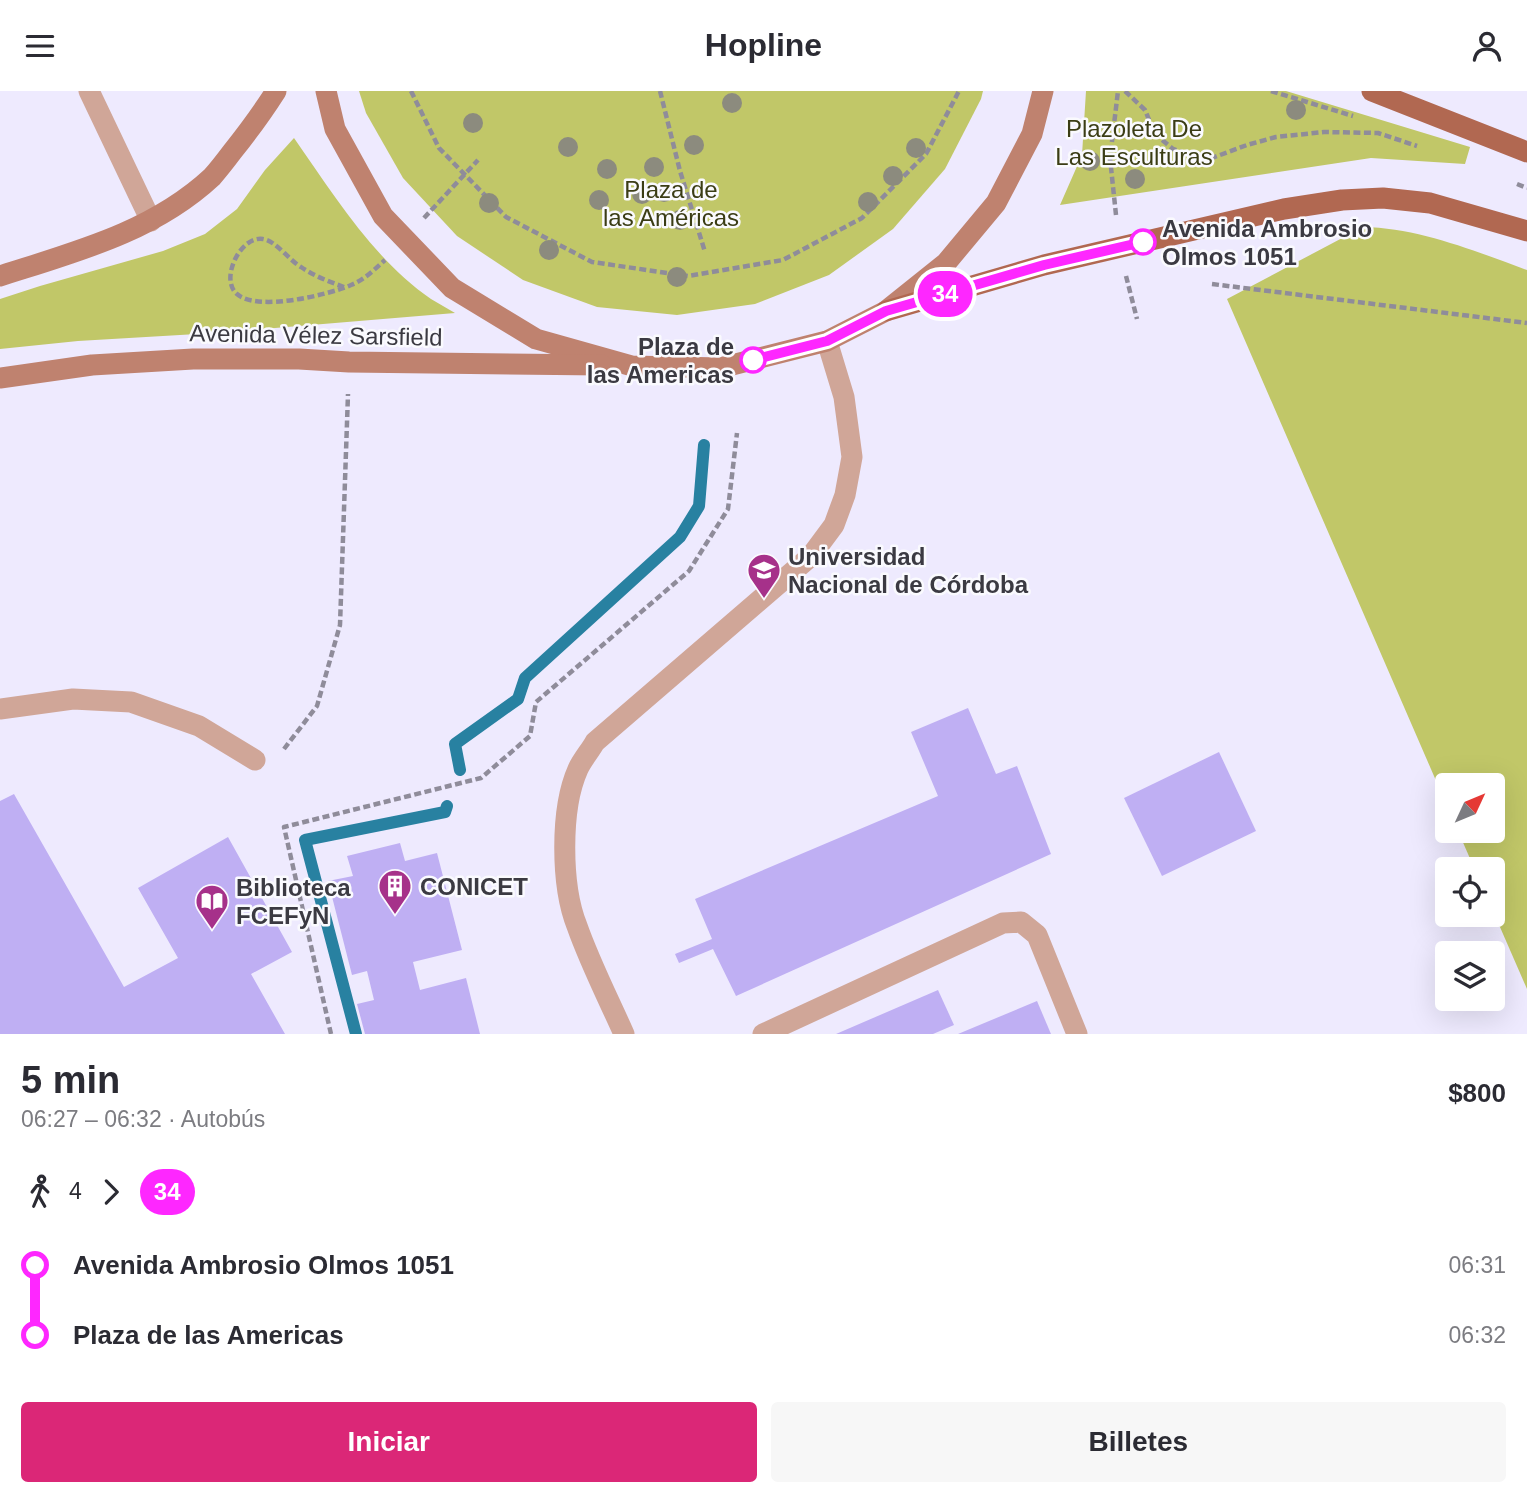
<!DOCTYPE html>
<html lang="es">
<head>
<meta charset="utf-8">
<style>
  body { margin:0; font-family:Arial,sans-serif; background:#f7f7f7; color:#2b2b33; height:100vh; display:flex; flex-direction:column; font-size:26px; white-space:nowrap }
  * { box-sizing:border-box; margin:0 }
  p { font-size:23px; color:#7c7c81 }
  .icon { flex:none; width:38px; height:38px; fill:none; stroke:currentColor; stroke-width:2; stroke-linecap:round; stroke-linejoin:round }
  .map { position:relative; height:943px; overflow:hidden }
  .drawer { display:flex; flex-direction:column; background:#fff; flex:1 }
  .drawer>* { flex:none }
  .badge { padding:0 14px; border-radius:23px; font-size:24px; line-height:46px }
  .needle { width:46px; rotate:46deg }
  .controls { position:absolute; left:1435px; top:682px; display:grid; gap:14px }
  .controls a { display:grid; place-items:center; width:70px; height:70px; border-radius:7px; background:#fff; box-shadow:0 7px 28px #0002; font-size:35px }
  .map>.badge { position:absolute; translate:-50% -50%; box-shadow:0 0 0 4px #fff }
  .legs { display:flex; align-items:center; gap:10px; height:77px; padding:0 21px; font-size:23px }
  .legs p { margin-inline-start:auto }
  .summary { display:flex; align-items:center; justify-content:space-between; height:119px; padding:0 21px }
  h1 { font-size:38px; font-weight:600; line-height:52px }
  .primary-button { display:flex; gap:14px; margin-top:auto; padding:14px 21px }
  .primary-button a { flex:1; height:80px; border-radius:7px; background:#db2777; color:#fff; font-size:28px; font-weight:600; line-height:80px; text-align:center }
  .primary-button a+a { background:#f7f7f7; color:#2b2b33 }
  ul { padding:0 21px; list-style:none }
  li { display:flex; align-items:center; gap:24px; height:70px; font-size:26px }
  li i { display:grid; place-items:center; width:10px; height:100%; margin:0 9px; background:currentColor }
  li i::after { content:''; width:18px; height:18px; margin:-9px; border:5px solid; border-radius:50%; background:#fff }
  li p { margin-inline-start:auto }
  li:first-child i { background:linear-gradient(#0000 50%,currentColor 0) }
  li:last-child i { background:linear-gradient(currentColor 50%,#0000 0) }
  header { display:flex; justify-content:space-between; align-items:center; height:91px; padding:0 21px; background:#fff; font-size:32px; font-weight:600 }
  .map>svg:first-child { display:block }
  .green { fill:#c1c768 }
  .lines { fill:none; stroke-linecap:round; stroke-linejoin:round }
  .stream { stroke:#2881a1; stroke-width:12 }
  .building { fill:#bfaff3 }
  .path { stroke:#8f8c9a; stroke-width:4.5; stroke-dasharray:7 3.5; stroke-linecap:butt }
  .lane { stroke:#d0a698; stroke-width:21 }
  .street { stroke:#d0a698; stroke-width:21 }
  .secondary { stroke:#bf826f; stroke-width:21 }
  .primary { stroke:#b16851; stroke-width:21 }
  .tree { fill:#8c8b7e }
  .line-1-casing { stroke:#fff; stroke-width:16 }
  .line-1 { stroke:#fe27ff; stroke-width:10 }
  .stop-1-dot { fill:#fff; stroke:#fe27ff; stroke-width:3.5 }
  .labels { text-anchor:middle; dominant-baseline:central; stroke-width:5; stroke-linejoin:round; paint-order:stroke }
  .park-label { font-size:24px; fill:#3b3d15; stroke:#fafafe }
  .stop-label { font-size:24px; font-weight:bold; fill:#3b3a42; stroke:#fafafe; text-anchor:start }
  .street-label { font-size:24px; fill:#3b3a42; stroke:#fafafe }
  .poi-label { font-size:24px; font-weight:bold; fill:#3b3a42; stroke:#fafafe; text-anchor:start }
</style>
</head>
<body>
<header><svg class="icon" aria-label="menu" viewBox="0 0 24 24"><path d="M4 6h16M4 12h16M4 18h16"/></svg>Hopline<svg class="icon" aria-label="person" viewBox="0 0 24 24"><circle cx="12" cy="8" r="4"/><path d="M4 21q1-7 8-7t8 7"/></svg></header>
<div class="map">
<svg width="1527" height="943" viewBox="0 0 1527 943">
  <rect width="100%" height="100%" fill="#eeeafe"/>
  <g class="green">
    <path d="M359,0H983L981,8L945,78L893,138L829,184L755,213L677,224L597,216L523,189L457,145L403,87L366,22Z"/>
    <path d="M1086,0H1286L1470,56L1465,73L1371,67L1060,114L1082,64Z"/>
    <path d="M294,47C334,104 373,168 431,208C439,213 447,217 455,222L214,242L78,250L0,258V208L40,195L163,160L205,143L237,118L265,79Z"/>
    <path d="M1363,136C1419,137 1475,160 1527,179V898L1493,820V779H1475L1458,740H1493V695H1447V715L1227,208Z"/>
  </g>
  <g class="lines">
    <g class="stream">
      <path d="M460,679L455,653L518,608L525,587L680,446L699,415L704,354"/>
      <path d="M356,943L305,749L445,721L447,715"/>
    </g>
  </g>
  <g class="building">
    <path d="M968,617L996,683L1017,675L1051,763L736,905L713,858L679,872L675,863L712,848L695,808L938,705L911,641Z"/>
    <path d="M1219,661L1256,740L1162,785L1124,707Z"/>
    <path d="M14,703L124,896L178,867L138,797L228,746L292,861L251,883L285,943H0V710Z"/>
    <path d="M400,752L405,770L437,762L462,859L413,871L420,899L466,887L480,943H365L357,913L374,909L367,880L352,884L328,790L353,785L347,765Z"/>
    <path d="M938,899L954,934L933,943H836Z"/>
    <path d="M1037,910L1051,943H958Z"/>
  </g>
  <g class="lines">
    <g class="path">
      <path d="M411,0L439,57L506,126L592,171L688,185L783,169L862,127L926,63L959,0"/>
      <path d="M660,0L680,80L705,161"/>
      <path d="M1125,0L1145,19L1155,43L1173,58L1196,66L1212,67L1247,54L1276,46L1324,41L1378,42L1417,55"/>
      <path d="M1271,0L1353,25"/>
      <path d="M1517,93L1527,97"/>
      <path d="M1116,124L1110,67L1118,0"/>
      <path d="M424,127L478,69"/>
      <path d="M1126,185L1137,228"/>
      <path d="M1212,193L1527,232"/>
      <path d="M344,196C330,191 314,185 301,176C289,169 276,150 263,148C241,144 219,188 237,203C257,221 328,204 351,194C364,189 375,178 385,169"/>
      <path d="M284,658L317,615L340,534L348,303"/>
      <path d="M331,943L284,736L481,687L530,645L536,611L689,480L728,418L737,342"/>
    </g>
    <g class="lane">
      <path d="M0,618L73,608L131,611L199,635L255,669"/>
      <path d="M624,943C608,907 590,872 577,835C561,795 560,718 578,678C582,669 590,660 595,651L811,465L834,434L845,404L852,366L844,306L827,250"/>
      <path d="M763,943L1003,832L1021,831L1037,844L1077,943"/>
    </g>
    <path class="street" d="M89,0L151,130"/>
    <g class="secondary">
      <path d="M326,0L335,38L383,125L452,197L536,248L632,275L720,277L827,250L886,220L946,172L996,112L1032,43L1043,0"/>
      <path d="M0,185C75,161 153,141 212,86C219,78 226,69 232,61C248,41 262,22 276,0"/>
      <path d="M0,287L92,274L193,268H299L349,271L602,274"/>
    </g>
    <g class="primary">
      <path d="M1372,0L1527,61"/>
      <path d="M886,220L1044,174L1284,118L1342,109L1383,107L1430,112L1527,140"/>
    </g>
  </g>
  <g class="tree">
    <circle cx="732" cy="12" r="10"/>
    <circle cx="1296" cy="19" r="10"/>
    <circle cx="473" cy="32" r="10"/>
    <circle cx="694" cy="54" r="10"/>
    <circle cx="568" cy="56" r="10"/>
    <circle cx="916" cy="57" r="10"/>
    <circle cx="1090" cy="70" r="10"/>
    <circle cx="654" cy="76" r="10"/>
    <circle cx="607" cy="78" r="10"/>
    <circle cx="893" cy="85" r="10"/>
    <circle cx="1135" cy="88" r="10"/>
    <circle cx="664" cy="101" r="10"/>
    <circle cx="642" cy="103" r="10"/>
    <circle cx="599" cy="109" r="10"/>
    <circle cx="868" cy="111" r="10"/>
    <circle cx="489" cy="112" r="10"/>
    <circle cx="680" cy="129" r="10"/>
    <circle cx="549" cy="159" r="10"/>
    <circle cx="677" cy="186" r="10"/>
  </g>
  <g class="lines">
    <defs>
      <path id="line-1" d="M753,269L827,250L886,220L1044,174L1143,151"/>
    </defs>
    <use href="#line-1" class="line-1-casing"/>
    <use href="#line-1" class="line-1"/>
  </g>
  <defs>
    <symbol id="university-pin" viewBox="-11 -11 22 30"><path d="M0 17L-7.5 6A9.5 9.5 0 1 1 7.5 6Z" fill="#a6318a" stroke="#fafafe"/><path d="M0-5L7-2L0 1L-7-2ZM-4 1L0 2.5L4 1V4Q0 6-4 4Z" fill="#fff"/></symbol>
    <symbol id="building-pin" viewBox="-11 -11 22 30"><path d="M0 17L-7.5 6A9.5 9.5 0 1 1 7.5 6Z" fill="#a6318a" stroke="#fafafe"/><path d="M-4-6H4V6H1V3H-1V6H-4ZM-2.5-4.3h1.7v1.8h-1.7ZM.8-4.3h1.7v1.8H.8ZM-2.5-1h1.7V.8h-1.7ZM.8-1h1.7V.8H.8Z" fill="#fff"/></symbol>
    <symbol id="library-pin" viewBox="-11 -11 22 30"><path d="M0 17L-7.5 6A9.5 9.5 0 1 1 7.5 6Z" fill="#a6318a" stroke="#fafafe"/><path d="M-6-4Q-3-5.5-.7-3.5V5Q-3 3-6 4ZM6-4Q3-5.5 .7-3.5V5Q3 3 6 4Z" fill="#fff"/></symbol>
  </defs>
  <g fill-rule="evenodd">
    <use href="#university-pin" x="745" y="460" width="38" height="52"/>
    <use href="#building-pin" x="376" y="776" width="38" height="52"/>
    <use href="#library-pin" x="193" y="791" width="38" height="52"/>
  </g>
  <g class="stop-1-dot">
    <circle cx="1143" cy="151" r="12"/>
    <circle cx="753" cy="269" r="12"/>
  </g>
  <g class="labels">
    <g class="park-label">
      <text x="1134" y="37">Plazoleta De<tspan x="1134" dy="28">Las Esculturas</tspan></text>
      <text x="671" y="98">Plaza de<tspan x="671" dy="28">las Américas</tspan></text>
    </g>
    <g class="stop-label">
      <text x="1162" y="137">Avenida Ambrosio<tspan x="1162" dy="28">Olmos 1051</tspan></text>
      <text x="734" y="255" text-anchor="end">Plaza de<tspan x="734" dy="28">las Americas</tspan></text>
    </g>
    <g class="street-label">
      <text transform="translate(316 244) rotate(1)">Avenida Vélez Sarsfield</text>
    </g>
    <g class="poi-label">
      <text x="788" y="465">Universidad<tspan x="788" dy="28">Nacional de Córdoba</tspan></text>
      <text x="420" y="795">CONICET</text>
      <text x="236" y="796">Biblioteca<tspan x="236" dy="28">FCEFyN</tspan></text>
    </g>
  </g>
</svg>
<div class="controls">
<a><svg class="needle" viewBox="-14 -14 28 28"><path d="M0-13l5 13h-10z" fill="#e53935"/><path d="M0 13l5-13h-10z" fill="#7c7c81"/></svg></a>
<a><svg class="icon" aria-label="locate" viewBox="0 0 24 24"><circle cx="12" cy="12" r="6"/><path d="M12 2v4M12 18v4M2 12h4M18 12h4"/></svg></a>
<a><svg class="icon" aria-label="layers" viewBox="0 0 24 24"><path d="M12 4l9 5-9 5-9-5zM3 14l9 5 9-5"/></svg></a>
</div>
<b class="badge" style="left:945px;top:203px;background:#fe27ff;color:#fff">34</b>
</div>
<section class="drawer">
<div class="summary"><div><h1>5 min</h1><p>06:27 – 06:32 · Autobús</p></div><b>$800</b></div>
<div class="legs"><svg class="icon" aria-label="walk" viewBox="0 0 24 24"><circle cx="13" cy="4" r="2"/><path d="M13 8l-2 6 4 7M11 14l-3 7M7 12l3-4h3l4 4"/></svg>4<svg class="icon" aria-label="forward" viewBox="0 0 24 24"><path d="M9 5l7 7-7 7"/></svg><b class="badge" style="background:#fe27ff;color:#fff">34</b></div>
<ul>
<li><i style="color:#fe27ff"></i><b>Avenida Ambrosio Olmos 1051</b><p>06:31</p></li>
<li><i style="color:#fe27ff"></i><b>Plaza de las Americas</b><p>06:32</p></li>
</ul>
<div class="primary-button"><a>Iniciar</a><a>Billetes</a></div>
</section>
</body>
</html>
